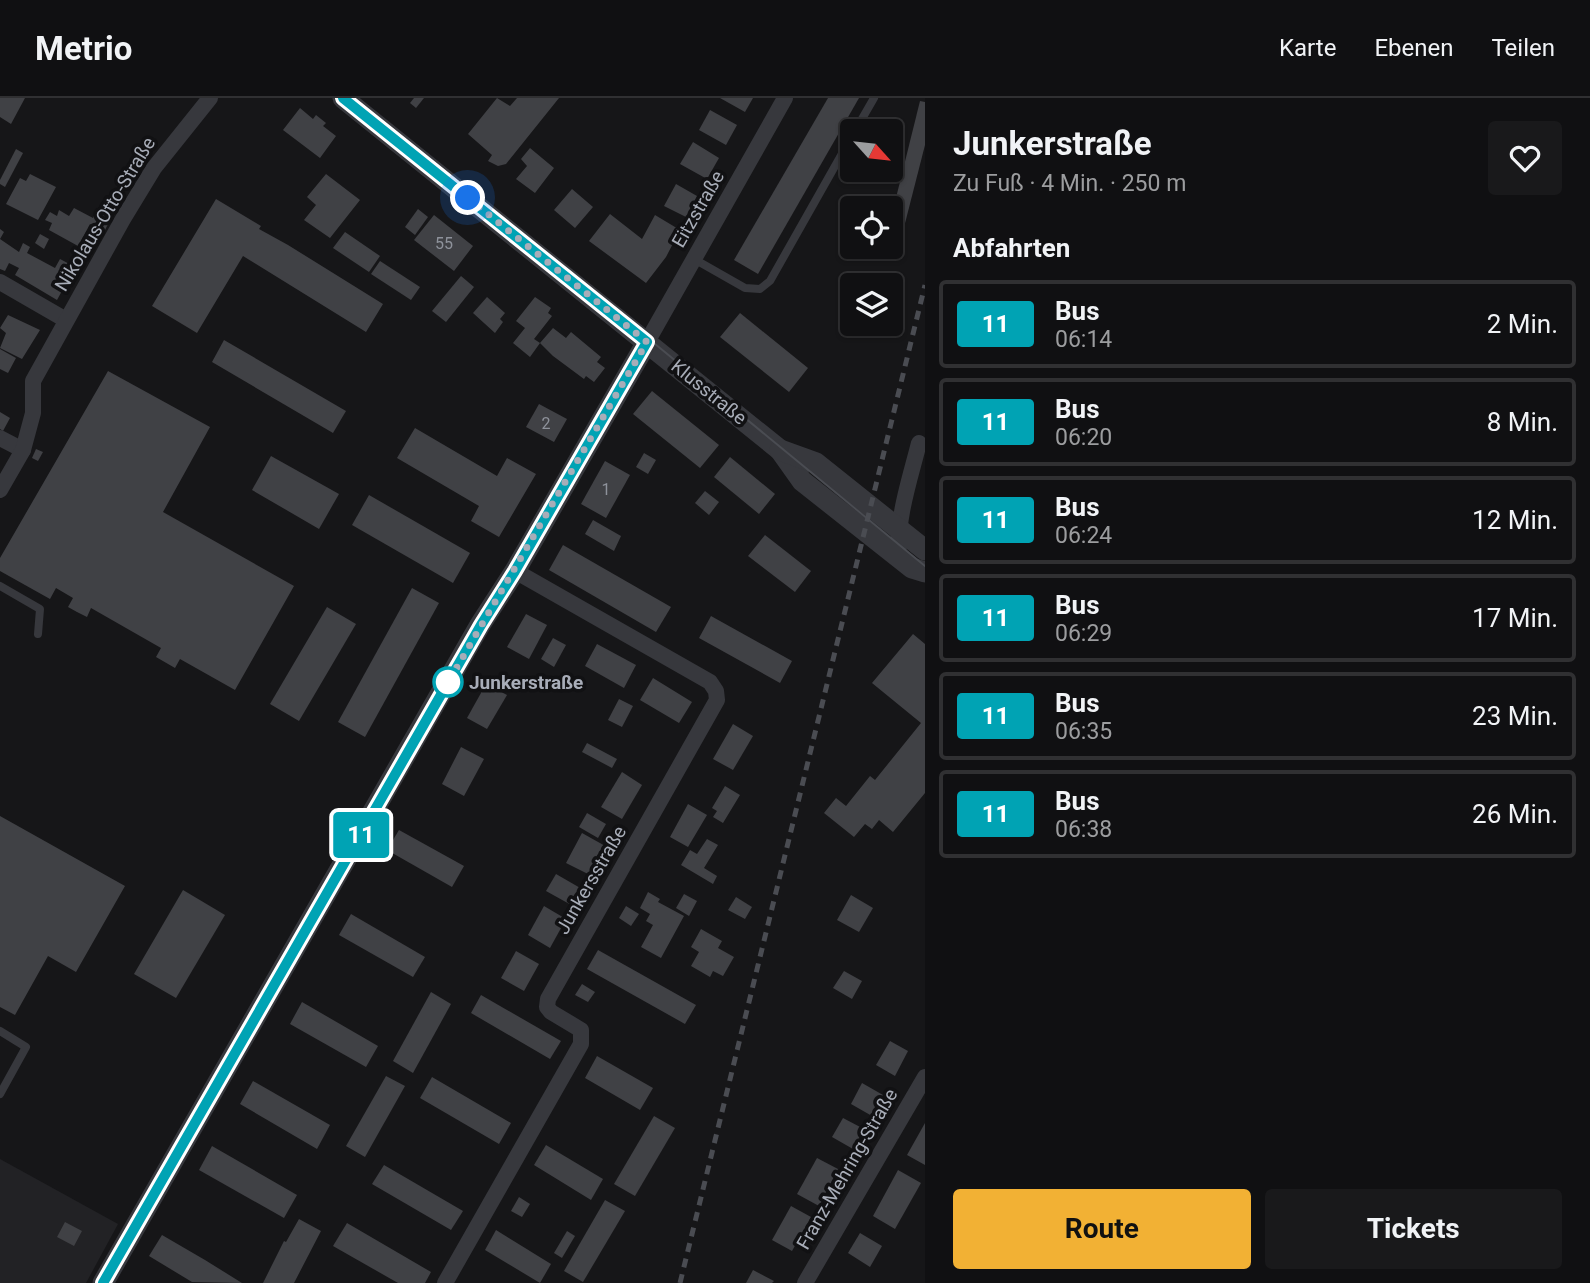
<!DOCTYPE html>
<html lang="de">
<head>
<meta charset="utf-8">
<style>
  body { margin:0; font-family:Roboto,sans-serif; background:#19191b; color:#f1f3f6; height:100vh; display:flex; flex-direction:column; font-size:26px; white-space:nowrap }
  * { box-sizing:border-box; margin:0 }
  p { font-size:23px; color:#9c9d9f }
  .icon { flex:none; width:38px; height:38px; fill:none; stroke:currentColor; stroke-width:2; stroke-linecap:round; stroke-linejoin:round }
  .map { position:relative; flex:1; overflow:hidden }
  .drawer { display:flex; flex-direction:column; background:#101012; width:665px }
  .drawer>* { flex:none }
  .badge { padding:0 14px; border-radius:5px; font-size:24px; line-height:46px }
  .needle { width:46px; rotate:117deg }
  .controls { position:absolute; left:840px; top:21px; display:grid; gap:14px }
  .controls a { display:grid; place-items:center; width:63px; height:63px; border-radius:7px; background:#101012; box-shadow:0 2px 5px #0004,0 0 0 2px #303032; font-size:35px }
  .you { position:absolute; width:35px; height:35px; margin:-18px; border:5px solid #fff; border-radius:50%; background:#1a73e8; box-shadow:0 0 0 10px #1a73e833 }
  .map>.badge { position:absolute; translate:-50% -50%; box-shadow:0 0 0 4px #fff }
  h2 { padding:0 28px; font-size:26px; line-height:63px }
  .round { display:grid; place-items:center; flex:none; width:74px; height:74px; border-radius:7px; background:#19191b }
  .overview { display:flex; align-items:center; justify-content:space-between; height:119px; padding:0 28px }
  h1 { font-size:33px; font-weight:700; line-height:52px }
  .button { display:flex; gap:14px; margin-top:auto; padding:14px 28px }
  .button a { flex:1; height:80px; border-radius:7px; background:#f2b134; color:#111; font-size:28px; font-weight:700; line-height:80px; text-align:center }
  .button a+a { background:#19191b; color:#f1f3f6 }
  ul { padding:0; list-style:none }
  li { display:flex; align-items:center; gap:21px; height:88px; margin:0 14px 10px; padding:0 14px; border:4px solid #303032; border-radius:7px }
  li div { flex:1 }
  li b { display:block; font-size:26px }
  li em { font-style:normal }
  li .badge { min-width:77px; font-weight:700; text-align:center }
  header { display:flex; align-items:center; gap:42px; box-sizing:border-box; height:98px; padding:0 35px; background:#101012; border-bottom:2px solid #303032 }
  header strong { font-size:33px }
  nav { display:flex; gap:38px; margin-inline-start:auto; font-size:24px }
  main { display:flex; flex:1; min-height:0 }
  .map>svg:first-child { display:block }
  .built { fill:#222225 }
  .building { fill:#404145 }
  .lines { fill:none; stroke-linecap:round; stroke-linejoin:round }
  .service { stroke:#37383d; stroke-width:8 }
  .minor { stroke:#37383d; stroke-width:16 }
  .tertiary { stroke:#37383d; stroke-width:21 }
  .tram { stroke:#4a4c52; stroke-width:2 }
  .rail { stroke:#4a4c52; stroke-width:5; stroke-dasharray:9 7; stroke-linecap:butt }
  .line-casing { stroke:#fff; stroke-width:16 }
  .line { stroke:#00a3b4; stroke-width:10 }
  .walk { stroke:#a8adb8; stroke-width:7; stroke-dasharray:0 12.6 }
  .stop-dot { fill:#fff; stroke:#00a3b4; stroke-width:3.5 }
  .labels { text-anchor:middle; dominant-baseline:central; stroke-width:7; stroke-linejoin:round; paint-order:stroke }
  .number-label { font-size:16px; fill:#8e929b }
  .street-label { font-size:19px; fill:#a8adb8; stroke:#111113 }
  .stop-label { font-size:19px; font-weight:bold; fill:#a8adb8; stroke:#111113; text-anchor:start }
</style>
</head>
<body>
<header>
<strong>Metrio</strong>
<nav><a>Karte</a><a>Ebenen</a><a>Teilen</a></nav>
</header>
<main>
<div class="map">
<svg width="925" height="1185" viewBox="0 0 925 1185">
  <rect width="100%" height="100%" fill="#161618"/>
  <path class="built" d="M0,1061L118,1126L86,1185H0Z"/>
  <g class="building">
    <path d="M0,0H25L11,26L0,19Z"/>
    <path d="M414,0H424L416,10L410,5Z"/>
    <path d="M497,0L510,8L517,0H559L506,66L498,68L488,63L492,57L468,36Z"/>
    <path d="M720,0H753L745,14Z"/>
    <path d="M828,0H859L758,176L734,162Z"/>
    <path d="M920,3L925,4V47L901,141L891,139V120Z"/>
    <path d="M300,10L313,21L316,17L326,25L323,28L336,38L320,60L283,32Z"/>
    <path d="M710,12L737,27L726,47L699,32Z"/>
    <path d="M693,44L719,60L707,81L680,66Z"/>
    <path d="M530,50L554,70L535,95L516,81L527,68L521,61Z"/>
    <path d="M16,51L23,55L5,89L0,86V82Z"/>
    <path d="M30,76L56,89L38,122L6,106L20,80L26,83Z"/>
    <path d="M326,76L360,102L330,140L304,122L316,107L307,99Z"/>
    <path d="M676,86L697,98L686,119L664,108Z"/>
    <path d="M572,91L593,109L575,130L554,112Z"/>
    <path d="M216,101L261,128L259,131L288,147L383,206L366,234L243,158L197,235L152,208Z"/>
    <path d="M98,109L113,116L104,134L90,126L78,148L49,132L52,125L45,122L50,114L57,118L59,112L69,118L74,110L93,120Z"/>
    <path d="M418,111L428,119L415,137L405,129Z"/>
    <path d="M610,116L642,141L655,117L680,132L666,159L646,185L589,143Z"/>
    <path d="M434,117L473,148L454,173L414,142Z"/>
    <path d="M0,131L4,134L0,141L19,154L23,145L30,149L27,155L55,170L60,161L75,169L57,202L15,177L19,170L9,165L5,173L0,171Z"/>
    <path d="M345,134L380,158L369,174L333,150Z"/>
    <path d="M40,136L49,141L44,151L35,145Z"/>
    <path d="M380,163L420,189L411,202L371,176Z"/>
    <path d="M461,178L474,189L446,224L432,213Z"/>
    <path d="M487,199L505,215L500,221L503,224L495,235L473,215Z"/>
    <path d="M535,199L551,210L548,215L552,218L534,241L540,245L530,259L513,245L525,230L516,223Z"/>
    <path d="M740,215L808,270L789,294L720,239Z"/>
    <path d="M8,217L40,232L22,261L0,250L6,235L0,230Z"/>
    <path d="M553,230L566,240L571,234L601,259L597,264L605,270L594,284L586,278L584,281L553,258L540,245Z"/>
    <path d="M224,242L346,313L333,335L212,264Z"/>
    <path d="M0,251L16,260L8,275L0,271Z"/>
    <path d="M108,273L210,329L163,414L294,488L235,592L180,561L175,570L156,559L161,550L91,510L87,519L77,514L68,509L73,500L56,490L50,501L0,473V460Z"/>
    <path d="M652,293L719,347L700,370L633,316Z"/>
    <path d="M539,306L567,321L554,344L526,329Z"/>
    <path d="M0,314L10,320L3,333L0,331Z"/>
    <path d="M415,330L497,378L507,360L536,376L499,439L471,423L479,408L397,360Z"/>
    <path d="M36,351L43,354L38,363L32,360Z"/>
    <path d="M644,355L656,362L648,376L636,369Z"/>
    <path d="M271,358L339,396L319,431L252,392Z"/>
    <path d="M730,359L775,396L759,416L714,379Z"/>
    <path d="M605,363L630,377L606,420L581,406Z"/>
    <path d="M705,393L719,404L709,417L695,405Z"/>
    <path d="M369,397L470,455L453,485L352,427Z"/>
    <path d="M593,422L621,438L614,453L585,436Z"/>
    <path d="M765,437L811,473L795,494L748,458Z"/>
    <path d="M563,447L671,509L656,534L549,472Z"/>
    <path d="M412,490L439,505L365,639L338,624Z"/>
    <path d="M327,509L356,526L299,623L270,606Z"/>
    <path d="M526,516L547,527L529,561L507,549Z"/>
    <path d="M711,518L792,563L780,585L699,540Z"/>
    <path d="M913,536L925,546V695L893,734L879,722L872,731L865,726L854,739L824,715L836,700L846,708L870,678L875,682L921,625L872,585Z"/>
    <path d="M553,540L566,547L554,569L541,561Z"/>
    <path d="M597,546L636,567L624,590L585,568Z"/>
    <path d="M653,580L692,604L679,625L640,602Z"/>
    <path d="M486,586L507,597L487,631L467,620Z"/>
    <path d="M619,601L633,608L622,629L608,622Z"/>
    <path d="M733,626L753,638L733,672L713,661Z"/>
    <path d="M587,645L617,661L612,670L582,654Z"/>
    <path d="M461,649L484,661L464,698L442,686Z"/>
    <path d="M622,674L642,687L622,721L601,709Z"/>
    <path d="M725,688L740,697L723,725L713,719L717,713L712,710Z"/>
    <path d="M688,706L707,717L688,749L670,739Z"/>
    <path d="M587,715L606,726L598,740L579,729Z"/>
    <path d="M0,718L125,788L76,874L48,858L15,917L0,909Z"/>
    <path d="M399,732L464,768L452,789L387,752Z"/>
    <path d="M582,735L607,749L592,778L566,765Z"/>
    <path d="M707,741L718,747L704,770L717,778L713,786L681,767L690,752L697,756Z"/>
    <path d="M556,776L582,791L573,808L546,793Z"/>
    <path d="M183,792L225,817L176,900L134,876Z"/>
    <path d="M648,794L660,801L658,804L684,818L661,860L641,849L653,827L646,823L650,816L640,810Z"/>
    <path d="M684,796L697,803L689,818L676,810Z"/>
    <path d="M851,797L873,810L859,834L837,822Z"/>
    <path d="M736,799L752,809L745,821L728,812Z"/>
    <path d="M544,808L566,821L550,850L528,837Z"/>
    <path d="M626,808L639,816L631,828L619,820Z"/>
    <path d="M351,816L425,859L413,879L339,837Z"/>
    <path d="M701,831L722,843L718,850L734,859L723,878L713,873L710,879L691,868L699,854L691,849Z"/>
    <path d="M598,852L696,907L685,926L587,871Z"/>
    <path d="M516,853L539,866L524,893L501,880Z"/>
    <path d="M844,873L862,883L852,901L833,890Z"/>
    <path d="M582,886L595,894L588,904L575,897Z"/>
    <path d="M431,894L451,906L413,975L393,963Z"/>
    <path d="M481,897L561,943L550,961L471,915Z"/>
    <path d="M302,904L378,948L366,969L290,926Z"/>
    <path d="M890,943L908,953L895,978L876,967Z"/>
    <path d="M597,958L653,990L640,1012L585,980Z"/>
    <path d="M386,978L405,988L365,1059L346,1048Z"/>
    <path d="M432,979L511,1025L499,1046L420,1000Z"/>
    <path d="M253,983L330,1027L317,1051L240,1006Z"/>
    <path d="M862,985L883,997L872,1018L851,1006Z"/>
    <path d="M654,1018L675,1030L635,1098L614,1086Z"/>
    <path d="M843,1020L864,1031L853,1051L832,1039Z"/>
    <path d="M925,1025V1067L907,1057Z"/>
    <path d="M546,1047L603,1081L591,1102L534,1067Z"/>
    <path d="M212,1048L297,1097L284,1120L199,1072Z"/>
    <path d="M817,1060L838,1071L819,1108L797,1096Z"/>
    <path d="M384,1067L463,1113L451,1132L372,1086Z"/>
    <path d="M898,1072L921,1085L895,1131L873,1118Z"/>
    <path d="M519,1099L530,1106L522,1119L511,1113Z"/>
    <path d="M605,1102L625,1113L583,1184L564,1173Z"/>
    <path d="M791,1108L811,1119L792,1153L772,1142Z"/>
    <path d="M299,1121L321,1133L294,1185H263L284,1143L286,1144Z"/>
    <path d="M65,1124L82,1133L74,1148L57,1139Z"/>
    <path d="M347,1125L431,1174L425,1185H398L333,1148Z"/>
    <path d="M496,1132L551,1166L540,1185L485,1152Z"/>
    <path d="M567,1133L575,1138L562,1160L554,1155Z"/>
    <path d="M860,1135L882,1148L870,1169L848,1155Z"/>
    <path d="M162,1137L205,1162L242,1185L192,1184L149,1158Z"/>
    <path d="M753,1172L774,1183L772,1185H746Z"/>
  </g>
  <g class="lines">
    <g class="service">
      <path d="M855,33L874,0"/>
      <path d="M694,161L745,190L760,191L770,183L852,38"/>
      <path d="M0,488L40,511L38,536"/>
      <path d="M0,933L26,949L0,996"/>
    </g>
    <g class="minor">
      <path d="M0,184L66,222"/>
      <path d="M647,244L785,0"/>
      <path d="M0,340L23,352"/>
      <path d="M0,392L23,352L33,315V283L123,121L154,70L210,0"/>
      <path d="M899,459C896,421 910,381 919,345"/>
      <path d="M445,1185L581,946V932L551,914L547,909L548,901L717,602L716,593L710,584L515,473"/>
      <path d="M805,1185L925,979"/>
    </g>
    <g class="tertiary">
      <path d="M343,0L780,352L802,383L912,470L925,474"/>
      <path d="M780,352L816,365L925,452"/>
      <path d="M103,1185L480,527L515,473L647,244"/>
    </g>
    <path class="tram" d="M348,0L649,241L925,468"/>
    <path class="rail" d="M680,1185L925,187"/>
  </g>
  <g class="lines">
    <defs>
      <path id="line" d="M103,1185L481,527L515,473L647,244L343,0"/>
    </defs>
    <use href="#line" class="line-casing"/>
    <use href="#line" class="line"/>
    <path class="walk" d="M448,584L443,593L647,244L468,100"/>
  </g>
  <circle class="stop-dot" cx="448" cy="584" r="14"/>
  <g class="labels">
    <g class="number-label">
      <text x="444" y="145">55</text>
      <text x="546" y="325">2</text>
      <text x="606" y="391">1</text>
    </g>
    <g class="street-label">
      <text transform="translate(698 111) rotate(-60)">Eitzstraße</text>
      <text transform="translate(105 116) rotate(-59)">Nikolaus-Otto-Straße</text>
      <text transform="translate(709 294) rotate(39)">Klusstraße</text>
      <text transform="translate(591 782) rotate(-60)">Junkersstraße</text>
      <text transform="translate(847 1071) rotate(-60)">Franz-Mehring-Straße</text>
    </g>
    <g class="stop-label">
      <text x="469" y="584">Junkerstraße</text>
    </g>
  </g>
</svg>
<div class="controls">
<a><svg class="needle" viewBox="-14 -14 28 28"><path d="M0-13l5 13h-10z" fill="#e53935"/><path d="M0 13l5-13h-10z" fill="#9c9d9f"/></svg></a>
<a><svg class="icon" aria-label="locate" viewBox="0 0 24 24"><circle cx="12" cy="12" r="6"/><path d="M12 2v4M12 18v4M2 12h4M18 12h4"/></svg></a>
<a><svg class="icon" aria-label="layers" viewBox="0 0 24 24"><path d="M12 4l9 5-9 5-9-5zM3 14l9 5 9-5"/></svg></a>
</div>
<div class="you" style="left:468px;top:100px"></div>
<b class="badge" style="left:361px;top:737px;background:#00a3b4;color:#fff">11</b>
</div>
<section class="drawer">
<div class="overview"><div><h1>Junkerstraße</h1><p>Zu Fuß · 4 Min. · 250 m</p></div><a class="round"><svg class="icon" aria-label="heart" viewBox="0 0 24 24"><path d="M12 20l-8-8c-3-5 5-10 8-4 3-6 11-1 8 4z"/></svg></a></div>
<h2>Abfahrten</h2>
<ul>
<li><span class="badge" style="background:#00a3b4;color:#fff">11</span><div><b>Bus</b><p>06:14</p></div><em>2 Min.</em></li>
<li><span class="badge" style="background:#00a3b4;color:#fff">11</span><div><b>Bus</b><p>06:20</p></div><em>8 Min.</em></li>
<li><span class="badge" style="background:#00a3b4;color:#fff">11</span><div><b>Bus</b><p>06:24</p></div><em>12 Min.</em></li>
<li><span class="badge" style="background:#00a3b4;color:#fff">11</span><div><b>Bus</b><p>06:29</p></div><em>17 Min.</em></li>
<li><span class="badge" style="background:#00a3b4;color:#fff">11</span><div><b>Bus</b><p>06:35</p></div><em>23 Min.</em></li>
<li><span class="badge" style="background:#00a3b4;color:#fff">11</span><div><b>Bus</b><p>06:38</p></div><em>26 Min.</em></li>
</ul>
<div class="button"><a>Route</a><a>Tickets</a></div>
</section>
</main>
</body>
</html>
